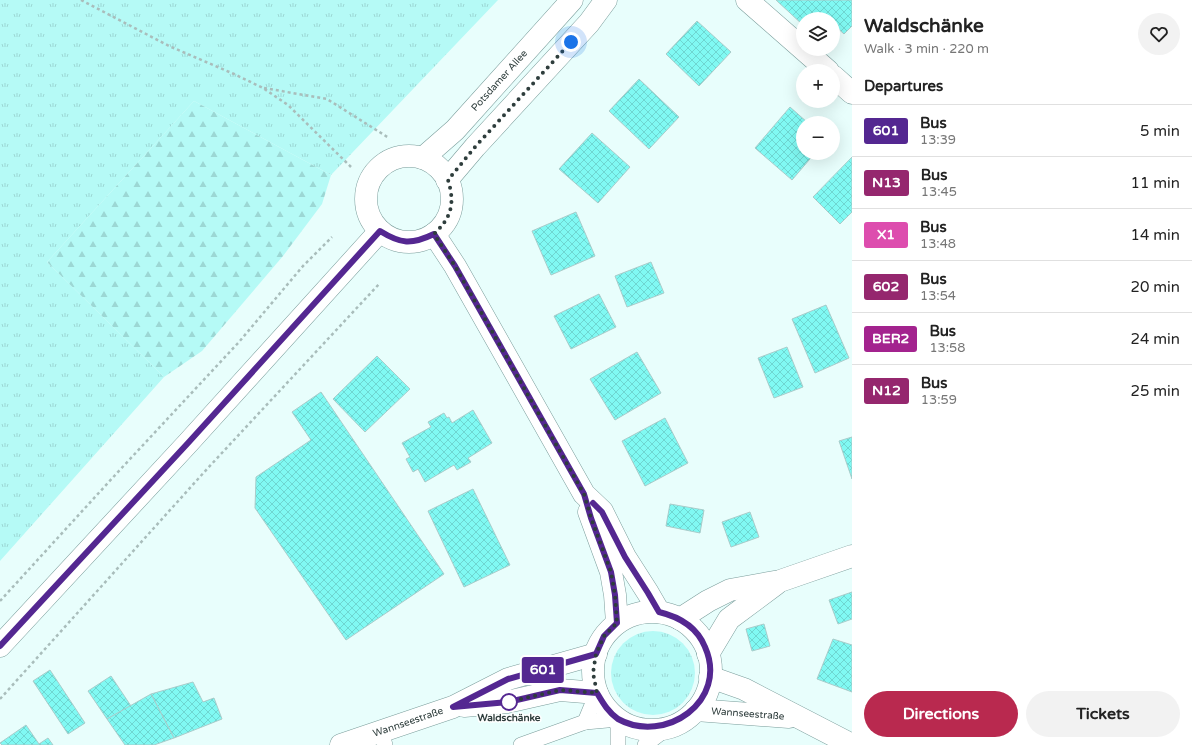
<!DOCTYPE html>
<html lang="en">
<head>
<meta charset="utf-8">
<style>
  body { margin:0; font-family:"Varela Round",sans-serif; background:#f2f2f2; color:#222; height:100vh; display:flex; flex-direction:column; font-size:15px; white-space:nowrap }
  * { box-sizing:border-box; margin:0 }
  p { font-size:13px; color:#767676 }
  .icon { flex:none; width:22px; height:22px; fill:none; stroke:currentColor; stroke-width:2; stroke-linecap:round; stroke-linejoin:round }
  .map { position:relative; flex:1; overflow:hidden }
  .drawer { display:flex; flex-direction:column; background:#fff; width:340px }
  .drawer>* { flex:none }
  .badge { padding:0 8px; border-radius:3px; font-size:14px; line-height:26px }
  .controls { position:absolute; left:796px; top:12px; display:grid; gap:8px }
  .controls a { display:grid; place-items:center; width:44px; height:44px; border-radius:50%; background:#fff; box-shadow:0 4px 16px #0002; font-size:20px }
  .you { position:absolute; width:20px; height:20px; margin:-10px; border:3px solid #fff; border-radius:50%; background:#1a73e8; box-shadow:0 0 0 6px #1a73e833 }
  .map>.badge { position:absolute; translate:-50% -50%; box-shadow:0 0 0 2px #fff }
  h2 { padding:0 12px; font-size:15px; line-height:36px }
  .round { display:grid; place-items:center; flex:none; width:42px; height:42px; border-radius:21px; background:#f2f2f2 }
  .headline { display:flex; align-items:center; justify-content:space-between; height:68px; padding:0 12px }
  h1 { font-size:19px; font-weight:700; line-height:30px }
  .action { display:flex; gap:8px; margin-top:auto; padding:8px 12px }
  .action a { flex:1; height:46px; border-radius:24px; background:#b9294f; color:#fff; font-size:16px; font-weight:700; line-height:46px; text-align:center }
  .action a+a { background:#f2f2f2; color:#222 }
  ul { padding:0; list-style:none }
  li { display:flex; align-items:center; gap:12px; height:52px; padding:0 12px; border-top:1px solid #e0e0e0 }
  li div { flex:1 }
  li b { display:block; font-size:15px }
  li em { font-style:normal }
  li .badge { min-width:44px; font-weight:700; text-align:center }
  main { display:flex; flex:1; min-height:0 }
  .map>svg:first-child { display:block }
  .grass { fill:url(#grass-tufts) }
  .forest { fill:url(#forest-firs) }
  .building { fill:url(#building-cross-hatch); stroke:#a9ccca }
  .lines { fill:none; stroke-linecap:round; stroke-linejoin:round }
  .lane-casing { stroke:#7a9d9b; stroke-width:16 }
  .street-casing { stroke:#7a9d9b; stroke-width:23 }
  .secondary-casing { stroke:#7a9d9b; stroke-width:23 }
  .path { stroke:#a9bdbb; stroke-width:2.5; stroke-dasharray:3 3; stroke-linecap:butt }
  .lane { stroke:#fff; stroke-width:15 }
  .street { stroke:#fff; stroke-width:22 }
  .secondary { stroke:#fff; stroke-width:22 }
  .line-casing { stroke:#fff; stroke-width:9 }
  .line { stroke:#542791; stroke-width:6 }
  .walk { stroke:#2e3d3c; stroke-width:4; stroke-dasharray:0 7.2 }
  .stop-dot { fill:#fff; stroke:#542791; stroke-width:2 }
  .labels { text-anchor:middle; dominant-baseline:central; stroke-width:3; stroke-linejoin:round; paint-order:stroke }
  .street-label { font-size:10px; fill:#2e3d3c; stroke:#fff }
  .stop-label { font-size:10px; font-weight:bold; fill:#2e3d3c; stroke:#fff }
</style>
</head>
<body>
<main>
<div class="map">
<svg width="852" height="745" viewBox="0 0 852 745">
  <defs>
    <pattern id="grass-tufts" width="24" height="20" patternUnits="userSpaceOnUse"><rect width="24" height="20" fill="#b5faf6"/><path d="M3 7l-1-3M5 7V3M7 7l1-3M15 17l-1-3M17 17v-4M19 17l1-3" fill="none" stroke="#9cd7d4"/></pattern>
    <pattern id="forest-firs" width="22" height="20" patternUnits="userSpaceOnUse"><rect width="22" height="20" fill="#b5faf6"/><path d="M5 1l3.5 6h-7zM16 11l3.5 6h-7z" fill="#9cd7d4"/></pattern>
    <pattern id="building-cross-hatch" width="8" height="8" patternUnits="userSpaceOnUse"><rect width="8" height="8" fill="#80f9f3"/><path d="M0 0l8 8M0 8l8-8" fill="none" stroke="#6fd6d1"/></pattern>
  </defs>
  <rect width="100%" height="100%" fill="#e8fefc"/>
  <g class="grass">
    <path d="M0,0H498L331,175L194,101L47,262L164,377L0,561Z"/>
    <circle cx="653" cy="673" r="42"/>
  </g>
  <path class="forest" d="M194,101L331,175L322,204L283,256L202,351L164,377L47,262Z"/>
  <g class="building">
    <path d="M776,0H852V26L844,34L833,24V19H803V25Z"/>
    <path d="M697,21L731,52L699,86L666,54Z"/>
    <path d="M639,79L679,117L649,149L609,111Z"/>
    <path d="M790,107L808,123H803V153H815L792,180L755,148Z"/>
    <path d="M592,133L630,167L598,203L559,169Z"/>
    <path d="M852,157V212L840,224L813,197Z"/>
    <path d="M576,212L595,256L551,275L532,231Z"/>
    <path d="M651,262L664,293L627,307L615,276Z"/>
    <path d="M599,294L616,327L571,349L554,316Z"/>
    <path d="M826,305L849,358L815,373L792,319Z"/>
    <path d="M787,347L803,387L774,398L758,358Z"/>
    <path d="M637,352L661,393L615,420L590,379Z"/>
    <path d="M377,356L410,389L365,432L333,399Z"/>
    <path d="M321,392L444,574L346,640L255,508L256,477L311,440L292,412Z"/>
    <path d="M473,410L492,443L468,458L471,462L457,470L454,465L425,482L418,469L413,472L406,459L410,457L402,443L431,427L428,422L444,413L447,418L449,417L452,423Z"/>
    <path d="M665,418L688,463L645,486L622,441Z"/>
    <path d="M852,437V479L839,441Z"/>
    <path d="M473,489L510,565L464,587L428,511Z"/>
    <path d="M670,504L704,510L700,533L666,526Z"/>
    <path d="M750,512L759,537L731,547L722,522Z"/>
    <path d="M852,592V619L838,624L829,600Z"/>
    <path d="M764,624L770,646L752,651L746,629Z"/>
    <path d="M833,639L852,645V692L817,679Z"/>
    <path d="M50,670L85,723L68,734L33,681Z"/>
    <path d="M111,676L131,706L107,719L88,691Z"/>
    <path d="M193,682L203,702L214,698L222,719L174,738L151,694Z"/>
    <path d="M151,694L174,738L154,745H125L107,719Z"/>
    <path d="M26,725L39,744L48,738L53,745H2L0,743Z"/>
  </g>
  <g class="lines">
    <defs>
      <g id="lane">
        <path d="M585,722L597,693"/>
        <path d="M381,732L385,745"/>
        <path d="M521,745L585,722L618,719V745"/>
        <path d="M645,745L667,728"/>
      </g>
      <g id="street">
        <path d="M747,0L828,71"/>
        <path d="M833,76L852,93"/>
        <path d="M680,619L708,601L730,590L780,581L852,556"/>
        <path d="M708,654L729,619L776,584"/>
        <path d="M464,706L507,702L560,690L597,693"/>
        <path id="s1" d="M341,745L453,707L508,679L596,654"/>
      </g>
      <g id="secondary">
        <circle cx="409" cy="199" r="43"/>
        <path id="s2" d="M423,158L455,130L572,0"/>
        <path d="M447,180L475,147L589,23L606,0"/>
        <path d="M434,234L455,266L584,494L602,511L625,557L648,593L659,612"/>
        <path d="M589,512L611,572L615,595L617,623"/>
        <circle cx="652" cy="671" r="59"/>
        <path d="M0,646L188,443L380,231"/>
        <path d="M710,677L744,689L852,745"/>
        <path id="s3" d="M696,710L789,717"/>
      </g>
    </defs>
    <use href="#lane" class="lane-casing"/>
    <use href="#street" class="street-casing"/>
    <use href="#secondary" class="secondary-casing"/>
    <g class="path">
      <path d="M81,0L169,46L234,74L263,88L288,105L351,167"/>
      <path d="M264,88L327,99L389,138"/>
      <path d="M0,601L117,473L239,342L303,266L332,237"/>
      <path d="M0,699L207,469L380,283"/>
    </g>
    <use href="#lane" class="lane"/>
    <use href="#street" class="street"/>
    <use href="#secondary" class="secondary"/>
  </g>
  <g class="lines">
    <defs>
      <path id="line" d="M0,646L188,443L380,231C401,244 411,245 434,234L455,266L584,494L591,518L611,572L615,595L617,623L604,636L596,654L508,679L453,707L508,702L560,690L597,693C603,703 608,712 618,719C665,745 729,701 705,647C697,627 680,617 659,612L648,593L625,557L602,512L593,503"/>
    </defs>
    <use href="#line" class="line-casing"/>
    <use href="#line" class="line"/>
    <path class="walk" d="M509,702H508L560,690L597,693L593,673L596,654L604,636L617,623L615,595L611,572L591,518L584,494L455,266L434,234C452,217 455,203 448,180L475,147L571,42"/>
  </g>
  <circle class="stop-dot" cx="509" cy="702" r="8"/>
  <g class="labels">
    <g class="street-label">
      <text stroke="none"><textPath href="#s2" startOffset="109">Potsdamer Allee</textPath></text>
      <text stroke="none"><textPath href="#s3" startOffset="52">Wannseestraße</textPath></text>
      <text stroke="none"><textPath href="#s1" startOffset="71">Wannseestraße</textPath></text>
    </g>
    <g class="stop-label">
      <text x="509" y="718">Waldschänke</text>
    </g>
  </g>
</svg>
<div class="controls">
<a><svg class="icon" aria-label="layers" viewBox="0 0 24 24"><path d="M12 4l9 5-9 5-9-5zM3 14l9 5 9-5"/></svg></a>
<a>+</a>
<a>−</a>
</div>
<div class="you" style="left:571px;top:42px"></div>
<b class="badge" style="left:543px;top:670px;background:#542791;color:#fff">601</b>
</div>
<section class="drawer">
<div class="headline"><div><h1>Waldschänke</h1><p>Walk · 3 min · 220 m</p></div><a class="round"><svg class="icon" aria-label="heart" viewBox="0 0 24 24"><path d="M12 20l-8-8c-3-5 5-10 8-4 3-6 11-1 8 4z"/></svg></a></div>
<h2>Departures</h2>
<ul>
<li><span class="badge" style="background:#542791;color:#fff">601</span><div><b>Bus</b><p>13:39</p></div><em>5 min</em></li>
<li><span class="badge" style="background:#95276e;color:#fff">N13</span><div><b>Bus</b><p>13:45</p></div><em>11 min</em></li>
<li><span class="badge" style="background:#dd4dae;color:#fff">X1</span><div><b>Bus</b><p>13:48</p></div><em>14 min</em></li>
<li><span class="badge" style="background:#95276e;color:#fff">602</span><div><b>Bus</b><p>13:54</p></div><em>20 min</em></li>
<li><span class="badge" style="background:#a3238e;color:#fff">BER2</span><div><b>Bus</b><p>13:58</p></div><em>24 min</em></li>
<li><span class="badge" style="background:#95276e;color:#fff">N12</span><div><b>Bus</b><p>13:59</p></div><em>25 min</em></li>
</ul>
<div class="action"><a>Directions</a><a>Tickets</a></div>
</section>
</main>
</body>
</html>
